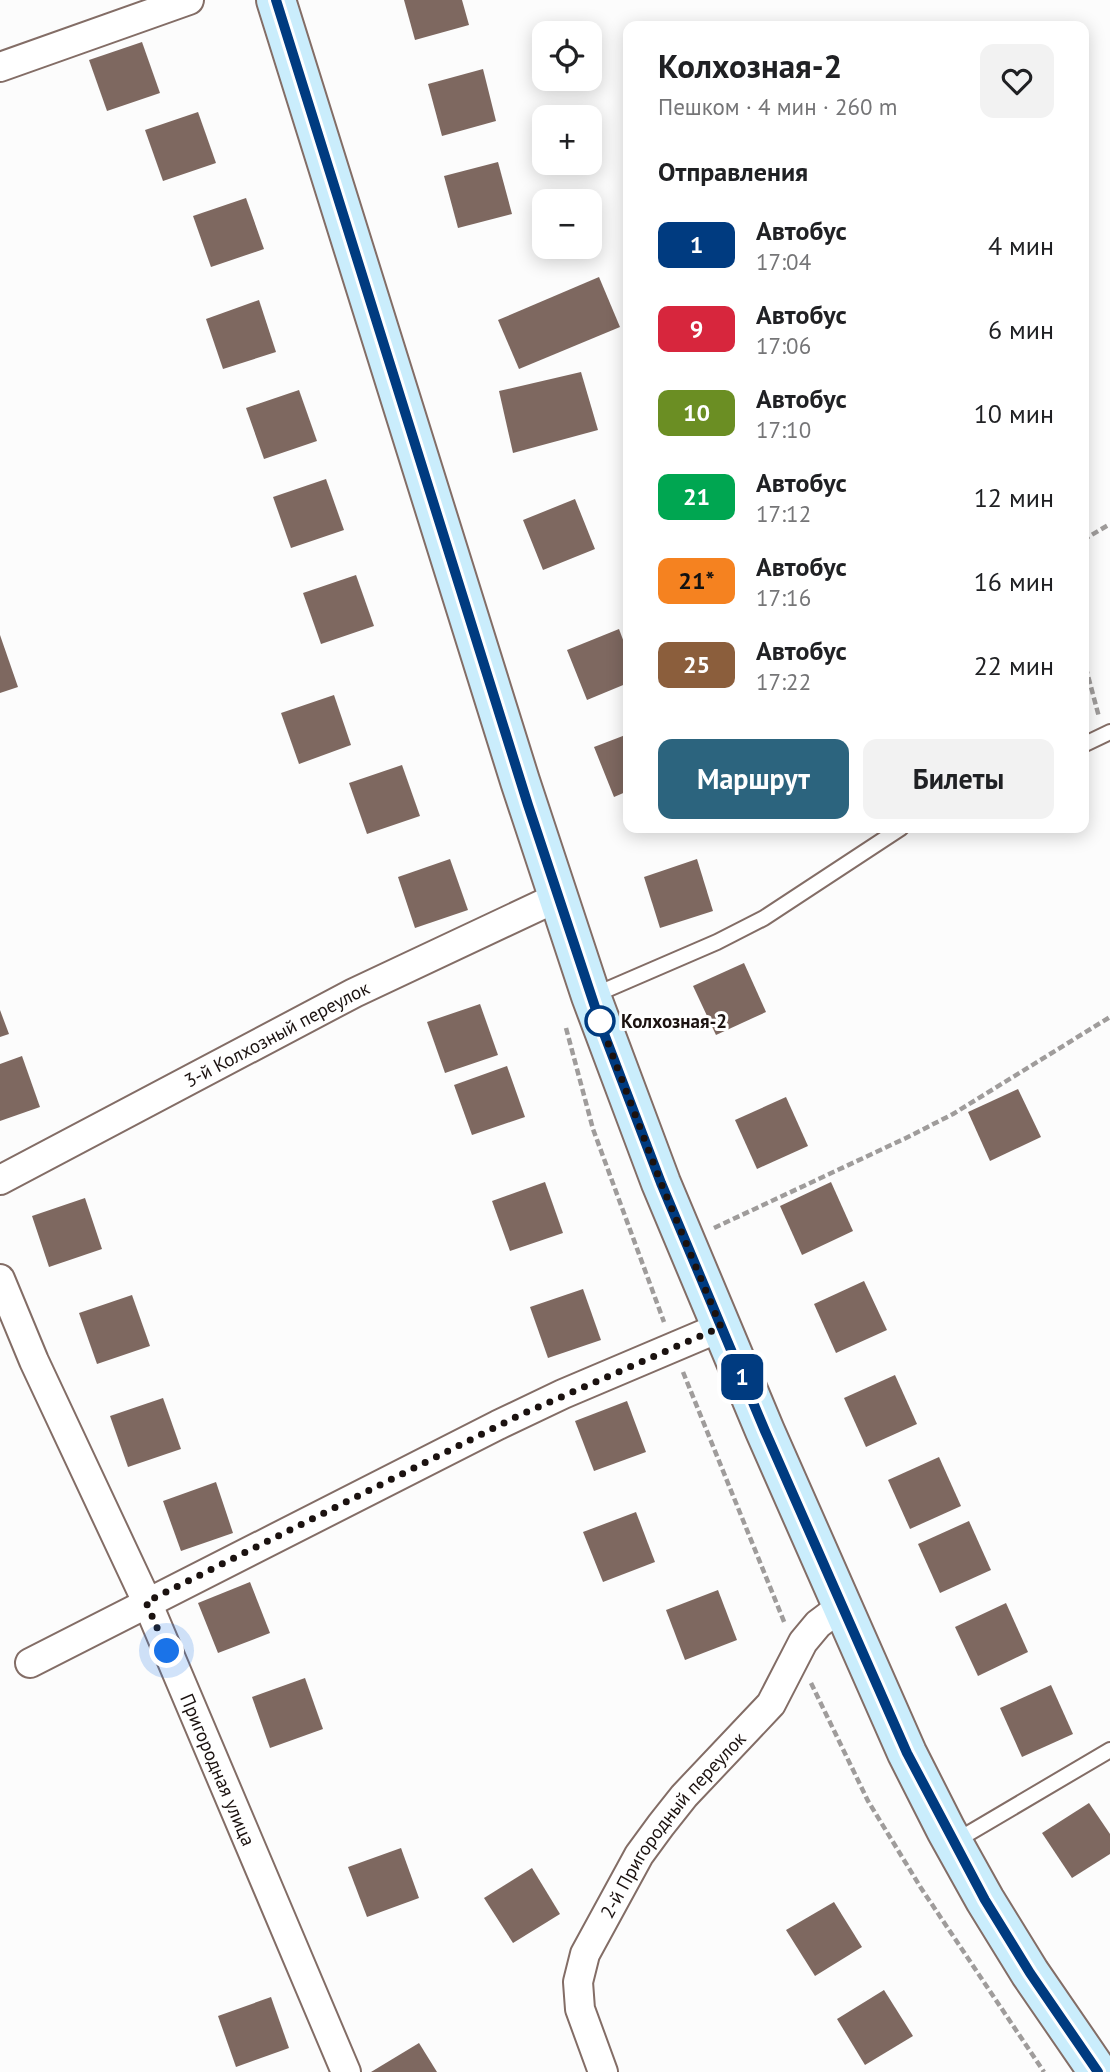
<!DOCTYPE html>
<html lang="ru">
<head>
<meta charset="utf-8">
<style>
  body { margin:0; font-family:"PT Sans",sans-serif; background:#f2f2f2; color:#202124; height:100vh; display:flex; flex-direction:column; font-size:26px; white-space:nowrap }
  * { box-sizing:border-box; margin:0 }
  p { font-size:23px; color:#757577 }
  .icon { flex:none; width:38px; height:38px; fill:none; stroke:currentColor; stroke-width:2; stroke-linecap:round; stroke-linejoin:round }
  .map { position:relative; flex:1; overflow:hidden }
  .panel { position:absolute; left:623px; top:21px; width:466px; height:812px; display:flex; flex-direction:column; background:#fff; border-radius:14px; box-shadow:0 4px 18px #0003 }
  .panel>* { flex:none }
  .badge { padding:0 14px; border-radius:10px; font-size:24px; line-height:46px }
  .tools { position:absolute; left:532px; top:21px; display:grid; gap:14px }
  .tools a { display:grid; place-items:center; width:70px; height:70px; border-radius:14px; background:#fff; box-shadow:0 4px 18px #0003; font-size:35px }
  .you { position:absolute; width:35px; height:35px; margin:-18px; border:5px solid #fff; border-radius:50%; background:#1a73e8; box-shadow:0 0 0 10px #1a73e833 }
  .map>.badge { position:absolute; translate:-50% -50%; box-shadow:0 0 0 4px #fff }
  h2 { padding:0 35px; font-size:26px; line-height:63px }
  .round { display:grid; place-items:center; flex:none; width:74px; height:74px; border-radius:14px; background:#f2f2f2 }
  .head { display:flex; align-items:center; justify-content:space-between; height:119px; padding:0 35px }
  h1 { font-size:33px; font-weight:800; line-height:52px }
  .cta { display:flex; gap:14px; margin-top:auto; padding:14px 35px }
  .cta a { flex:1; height:80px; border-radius:14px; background:#2c647e; color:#fff; font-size:28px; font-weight:800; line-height:80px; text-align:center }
  .cta a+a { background:#f2f2f2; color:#202124 }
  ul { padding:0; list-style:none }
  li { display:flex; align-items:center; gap:21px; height:84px; padding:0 35px }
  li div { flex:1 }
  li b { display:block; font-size:26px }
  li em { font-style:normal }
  li .badge { min-width:77px; font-weight:700; text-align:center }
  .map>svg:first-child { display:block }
  .building { fill:#7e6860 }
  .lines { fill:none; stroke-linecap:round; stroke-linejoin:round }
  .lane-casing { stroke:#836d66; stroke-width:18 }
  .street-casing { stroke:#836d66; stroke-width:32 }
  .secondary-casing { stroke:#836d66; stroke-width:42 }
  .path { stroke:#9f9c9b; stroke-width:4.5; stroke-dasharray:7 3.5; stroke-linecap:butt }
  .lane { stroke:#fff; stroke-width:14 }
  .street { stroke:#fff; stroke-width:28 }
  .secondary { stroke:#caedfc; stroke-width:38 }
  .line-casing { stroke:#fff; stroke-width:16 }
  .line { stroke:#003b80; stroke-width:10 }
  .walk { stroke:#1b1210; stroke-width:7; stroke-dasharray:0 12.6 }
  .stop-dot { fill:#fff; stroke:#003b80; stroke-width:3.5 }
  .labels { text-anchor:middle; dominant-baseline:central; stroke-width:6; stroke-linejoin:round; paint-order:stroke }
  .stop-label { font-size:19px; font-weight:bold; fill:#1b1210; stroke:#fff; text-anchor:start }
  .street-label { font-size:19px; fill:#1b1210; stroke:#fff }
</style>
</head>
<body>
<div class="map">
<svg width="1110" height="2072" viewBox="0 0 1110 2072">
  <rect width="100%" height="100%" fill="#fcfcfc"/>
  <g class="building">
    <path d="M404,0H462L469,25L415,40Z"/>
    <path d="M142,42L160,93L107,111L89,60Z"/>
    <path d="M483,69L496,121L442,136L428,84Z"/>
    <path d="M198,112L216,163L163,181L145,130Z"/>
    <path d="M498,162L512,214L458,228L444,176Z"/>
    <path d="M246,198L264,249L211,267L193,216Z"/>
    <path d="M599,277L620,327L519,369L498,320Z"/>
    <path d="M259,300L276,352L223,369L206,319Z"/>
    <path d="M581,372L598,430L513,453L499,391Z"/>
    <path d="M299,390L317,441L264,459L246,408Z"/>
    <path d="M326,479L344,530L291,548L273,497Z"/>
    <path d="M575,499L595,549L543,570L523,520Z"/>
    <path d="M356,575L374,626L321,644L303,593Z"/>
    <path d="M619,629L628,653V683L587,700L567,650Z"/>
    <path d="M0,635L18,687L0,693Z"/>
    <path d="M334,695L351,745L299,764L281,713Z"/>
    <path d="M628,734V791L614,797L594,747Z"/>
    <path d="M402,765L420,816L367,834L349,783Z"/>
    <path d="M450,859L468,910L415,928L398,877Z"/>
    <path d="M697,859L713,911L660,928L644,877Z"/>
    <path d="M744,963L766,1012L716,1035L693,986Z"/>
    <path d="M480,1004L498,1055L445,1073L427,1022Z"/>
    <path d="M0,1010L9,1034L0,1037Z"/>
    <path d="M22,1056L40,1107L0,1121V1064Z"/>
    <path d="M507,1066L525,1117L472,1135L454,1085Z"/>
    <path d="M1018,1089L1041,1137L990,1161L968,1112Z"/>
    <path d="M786,1097L808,1146L757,1169L735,1120Z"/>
    <path d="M545,1182L563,1233L510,1251L492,1201Z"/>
    <path d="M831,1182L853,1231L802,1255L780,1206Z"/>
    <path d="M85,1198L102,1249L49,1267L32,1216Z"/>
    <path d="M864,1281L887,1330L836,1353L814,1304Z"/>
    <path d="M583,1289L601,1340L548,1358L530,1307Z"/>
    <path d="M132,1295L150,1346L97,1364L79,1313Z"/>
    <path d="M895,1375L917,1424L866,1447L844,1398Z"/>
    <path d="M163,1398L181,1449L128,1467L110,1416Z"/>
    <path d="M627,1401L646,1452L594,1471L575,1421Z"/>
    <path d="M939,1457L961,1506L910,1529L888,1480Z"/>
    <path d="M216,1482L233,1533L181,1551L163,1501Z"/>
    <path d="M636,1512L655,1562L603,1582L583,1532Z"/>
    <path d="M969,1521L991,1570L940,1593L918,1544Z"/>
    <path d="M250,1582L270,1633L218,1653L198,1603Z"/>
    <path d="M718,1590L737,1640L685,1660L666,1610Z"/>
    <path d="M1006,1603L1028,1652L978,1676L955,1627Z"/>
    <path d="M305,1678L323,1729L270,1748L252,1697Z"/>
    <path d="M1051,1685L1073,1734L1022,1757L1000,1708Z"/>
    <path d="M1089,1803L1110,1834V1854L1072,1878L1042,1833Z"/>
    <path d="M401,1848L419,1898L367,1917L348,1867Z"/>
    <path d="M532,1868L560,1914L513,1943L484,1898Z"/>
    <path d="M834,1902L862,1947L815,1976L786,1930Z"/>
    <path d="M884,1990L913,2036L865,2065L837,2019Z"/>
    <path d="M271,1997L289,2048L236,2067L218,2016Z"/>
    <path d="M419,2043L437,2072H371Z"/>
  </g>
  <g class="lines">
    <defs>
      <g id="lane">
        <path d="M1083,745L1110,732"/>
        <path d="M592,996L717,942L764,918L901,828"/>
        <path d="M954,1842L1110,1750"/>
      </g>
      <g id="street">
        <path d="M0,67L189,0"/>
        <path id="s1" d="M0,1180L354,993L558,897"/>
        <path id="s2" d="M0,1279L34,1361L147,1602L346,2072"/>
        <path d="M30,1663L498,1425L563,1394L721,1327"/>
        <path id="s3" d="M603,2072L580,2009L578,1982L585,1954L639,1855L661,1825L684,1796L771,1704L803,1642L818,1624L842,1606"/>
      </g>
      <path id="secondary" d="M276,0L520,781L591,996L661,1183L765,1431L907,1753L946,1830L985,1900L1030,1973L1098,2072"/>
    </defs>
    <use href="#lane" class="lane-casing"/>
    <use href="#street" class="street-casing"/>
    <use href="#secondary" class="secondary-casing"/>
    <g class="path">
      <path d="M1083,540L1110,524"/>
      <path d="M1083,657L1099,717"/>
      <path d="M566,1028L593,1129L664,1322"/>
      <path d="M714,1228L906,1138L953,1114L1110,1017"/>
      <path d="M683,1372L785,1624"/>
      <path d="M811,1683L868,1801L921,1888L1044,2072"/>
    </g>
    <use href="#lane" class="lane"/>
    <use href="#street" class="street"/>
    <use href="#secondary" class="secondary"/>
  </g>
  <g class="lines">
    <defs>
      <path id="line" d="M276,0L528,805L603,1031L661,1183L765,1431L907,1753L985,1900L1030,1973L1098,2072"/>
    </defs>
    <use href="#line" class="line-casing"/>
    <use href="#line" class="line"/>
    <path class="walk" d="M167,1651L146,1602L520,1415L721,1327L661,1183L597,1014L600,1021"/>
  </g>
  <circle class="stop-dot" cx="600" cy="1021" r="14"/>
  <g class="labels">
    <g class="stop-label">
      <text x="621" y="1021">Колхозная-2</text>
    </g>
    <g class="street-label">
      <text stroke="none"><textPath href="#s1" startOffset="313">3-й Колхозный переулок</textPath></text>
      <text stroke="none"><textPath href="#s2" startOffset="537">Пригородная улица</textPath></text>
      <text stroke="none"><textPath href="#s3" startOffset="280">2-й Пригородный переулок</textPath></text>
    </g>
  </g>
</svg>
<div class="tools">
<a><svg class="icon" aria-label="locate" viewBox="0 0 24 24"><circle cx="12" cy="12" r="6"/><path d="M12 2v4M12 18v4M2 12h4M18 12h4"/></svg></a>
<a>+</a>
<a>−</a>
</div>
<div class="you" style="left:167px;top:1651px"></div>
<b class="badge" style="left:742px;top:1377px;background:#003b80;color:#fff">1</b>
<section class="panel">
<div class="head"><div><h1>Колхозная-2</h1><p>Пешком · 4 мин · 260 m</p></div><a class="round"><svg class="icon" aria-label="heart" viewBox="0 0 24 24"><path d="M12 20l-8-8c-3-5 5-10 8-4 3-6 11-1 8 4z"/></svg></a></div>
<h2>Отправления</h2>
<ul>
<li><span class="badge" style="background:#003b80;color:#fff">1</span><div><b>Автобус</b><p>17:04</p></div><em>4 мин</em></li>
<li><span class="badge" style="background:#d7263d;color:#fff">9</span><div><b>Автобус</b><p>17:06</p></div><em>6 мин</em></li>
<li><span class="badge" style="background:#6b8e23;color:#fff">10</span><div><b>Автобус</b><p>17:10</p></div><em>10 мин</em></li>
<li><span class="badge" style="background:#00a651;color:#fff">21</span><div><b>Автобус</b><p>17:12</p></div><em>12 мин</em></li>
<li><span class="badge" style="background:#f58220;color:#111">21*</span><div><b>Автобус</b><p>17:16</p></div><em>16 мин</em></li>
<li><span class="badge" style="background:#8b5e3c;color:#fff">25</span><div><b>Автобус</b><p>17:22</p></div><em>22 мин</em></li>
</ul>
<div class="cta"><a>Маршрут</a><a>Билеты</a></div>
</section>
</div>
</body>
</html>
